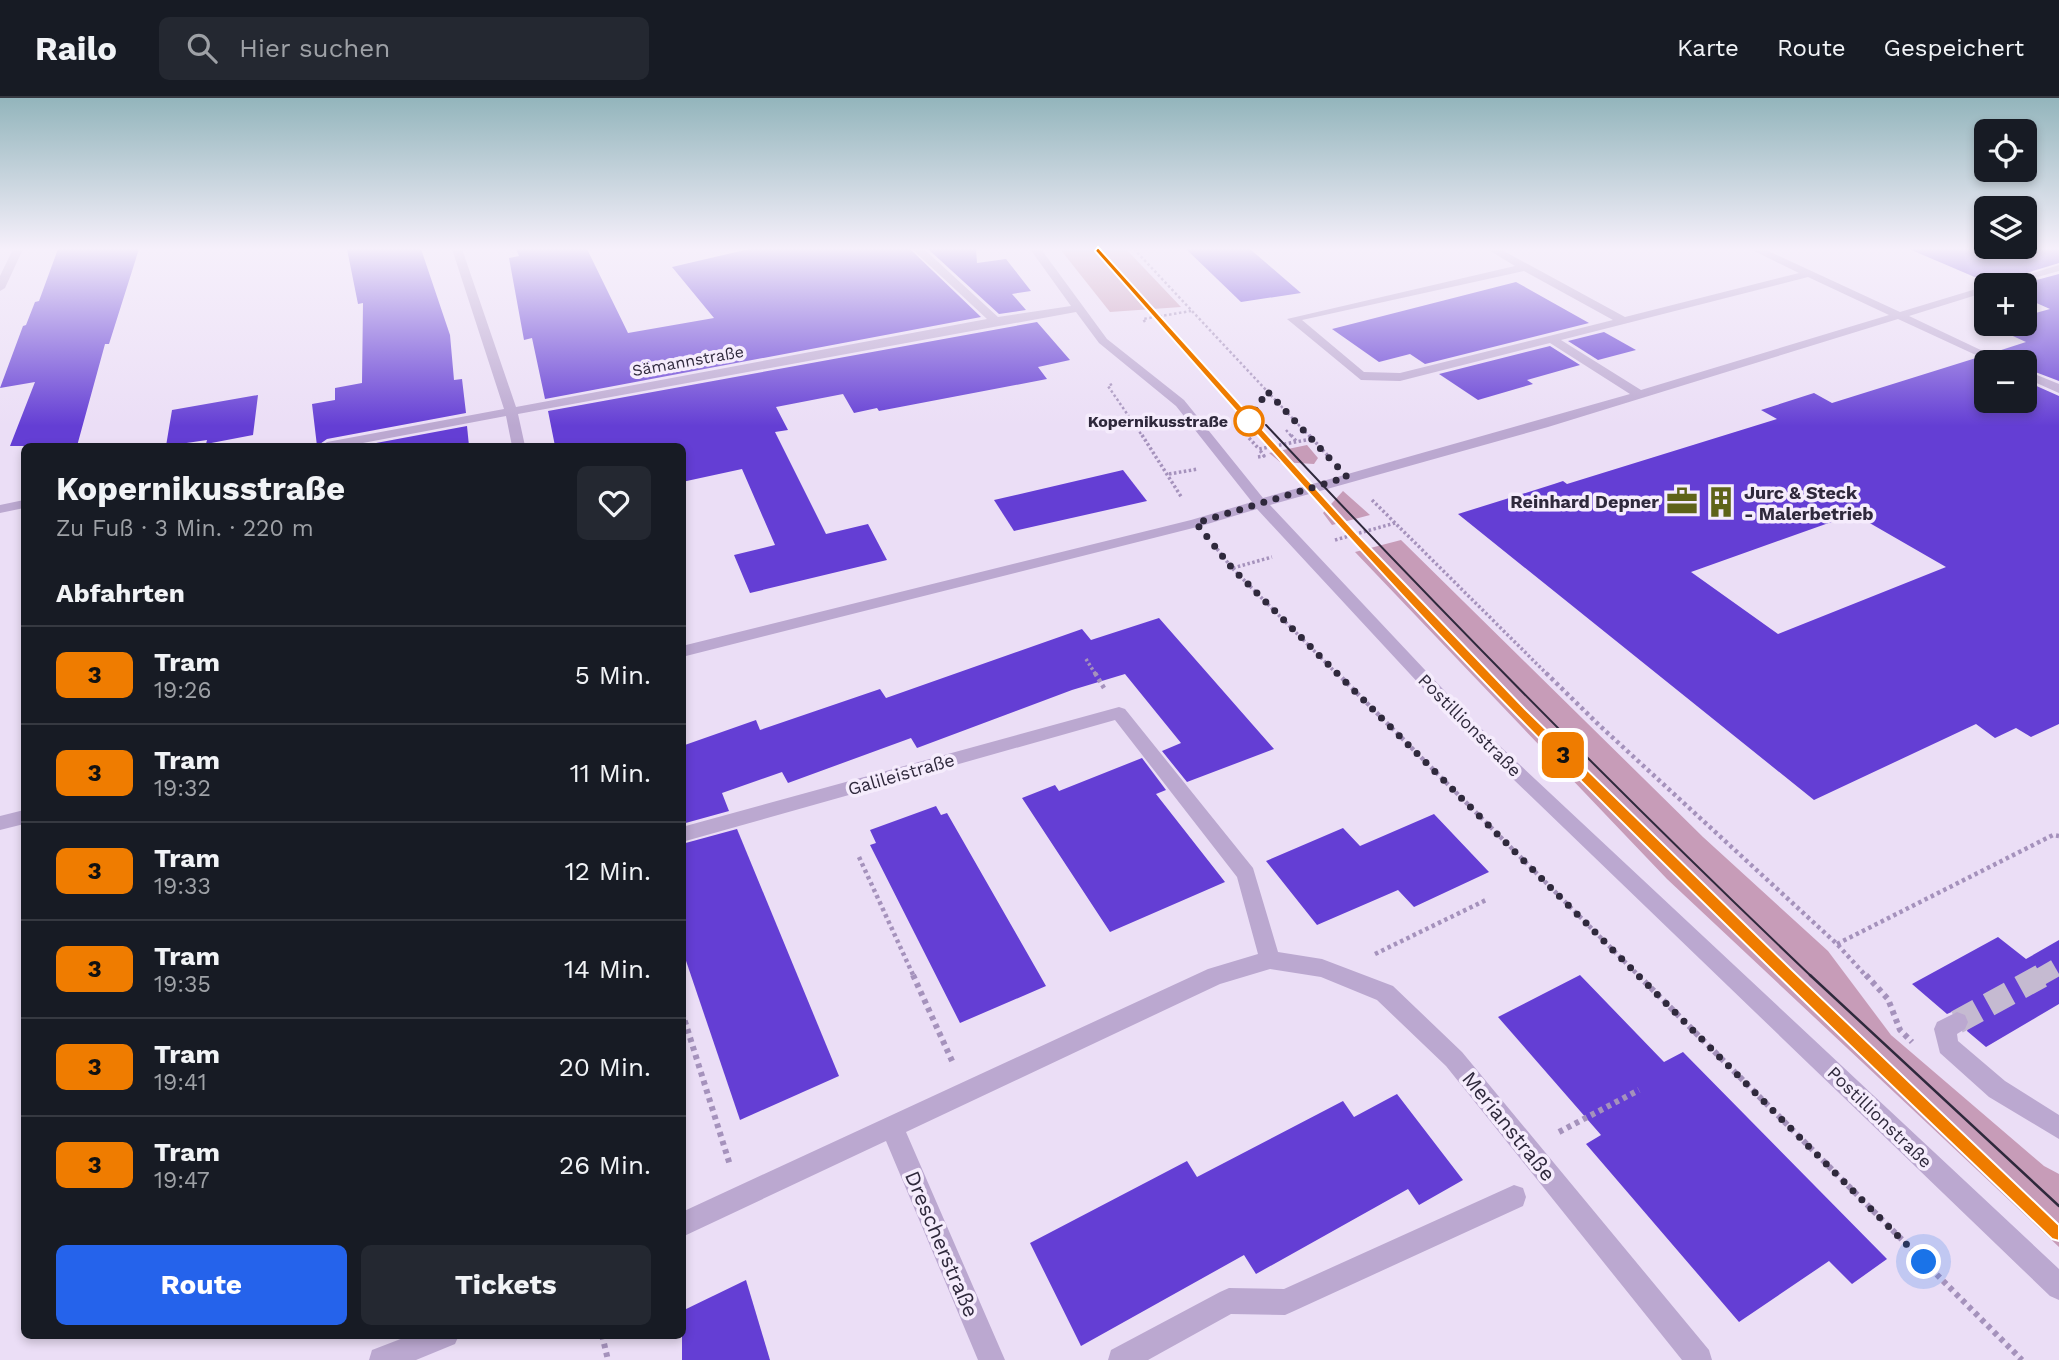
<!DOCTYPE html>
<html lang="de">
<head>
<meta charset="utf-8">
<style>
  body { margin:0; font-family:"Work Sans",sans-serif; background:#242831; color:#f1f3f6; height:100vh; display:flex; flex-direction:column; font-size:26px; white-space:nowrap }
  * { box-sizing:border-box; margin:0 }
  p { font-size:23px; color:#9ea1a6 }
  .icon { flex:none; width:38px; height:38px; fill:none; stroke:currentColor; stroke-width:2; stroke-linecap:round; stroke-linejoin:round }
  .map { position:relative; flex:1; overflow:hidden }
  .panel { position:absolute; left:21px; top:345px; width:665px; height:896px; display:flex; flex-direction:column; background:#171b24; border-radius:10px; box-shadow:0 4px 10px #0003 }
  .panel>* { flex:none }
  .badge { padding:0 14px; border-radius:10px; font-size:24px; line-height:46px }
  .fabs { position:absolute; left:1974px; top:21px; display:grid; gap:14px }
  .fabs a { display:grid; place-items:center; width:63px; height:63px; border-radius:10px; background:#171b24; box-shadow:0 4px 10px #0003; font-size:35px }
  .you { position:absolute; width:35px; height:35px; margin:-18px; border:5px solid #fff; border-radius:50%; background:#1a73e8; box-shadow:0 0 0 10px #1a73e833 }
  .map>.badge { position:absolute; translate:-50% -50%; box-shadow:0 0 0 4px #fff }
  h2 { padding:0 35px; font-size:26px; line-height:63px }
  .round { display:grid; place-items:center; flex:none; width:74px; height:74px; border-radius:10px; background:#242831 }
  .overview { display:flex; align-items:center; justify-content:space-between; height:119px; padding:0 35px }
  h1 { font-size:33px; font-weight:700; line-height:52px }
  .action { display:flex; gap:14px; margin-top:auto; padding:14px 35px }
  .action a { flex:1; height:80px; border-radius:10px; background:#2563eb; color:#fff; font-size:28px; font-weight:700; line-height:80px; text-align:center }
  .action a+a { background:#242831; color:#f1f3f6 }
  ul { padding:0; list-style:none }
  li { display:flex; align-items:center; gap:21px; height:98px; padding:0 35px; border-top:2px solid #363941 }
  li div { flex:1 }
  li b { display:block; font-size:26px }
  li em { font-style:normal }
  li .badge { min-width:77px; font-weight:700; text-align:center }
  header { display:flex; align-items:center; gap:42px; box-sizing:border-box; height:98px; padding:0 35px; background:#171b24; border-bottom:2px solid #363941 }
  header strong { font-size:33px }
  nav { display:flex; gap:38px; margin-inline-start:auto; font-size:24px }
  .search { width:490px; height:63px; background:#242831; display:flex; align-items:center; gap:18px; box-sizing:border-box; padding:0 24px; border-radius:10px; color:#9ea1a6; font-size:26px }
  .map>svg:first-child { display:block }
  .green { fill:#c79cb8 }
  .building { fill:#643ed4; fill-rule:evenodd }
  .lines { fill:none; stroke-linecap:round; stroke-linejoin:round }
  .minor-tunnel-far1 { stroke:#c5bad1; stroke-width:18; stroke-dasharray:18 10; stroke-linecap:butt }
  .minor-tunnel { stroke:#c5bad1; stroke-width:24; stroke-dasharray:24 12; stroke-linecap:butt }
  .path-far3 { stroke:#a592bc; stroke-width:2.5; stroke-dasharray:2.5 2.5; stroke-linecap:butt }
  .path-far2 { stroke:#a592bc; stroke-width:3.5; stroke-dasharray:2.5 2.5; stroke-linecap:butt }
  .path-far1 { stroke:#a592bc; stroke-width:4.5; stroke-dasharray:3.5 3.5; stroke-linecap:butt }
  .path { stroke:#a592bc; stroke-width:6; stroke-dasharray:4.5 4.5; stroke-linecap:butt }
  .minor { fill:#bba8d0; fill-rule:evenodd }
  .tram-far1 { stroke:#2f293c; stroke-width:2 }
  .tram { stroke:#2f293c; stroke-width:2.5 }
  .line { fill:#ef7c00; stroke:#fff; stroke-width:2 }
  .walk { stroke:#2f293c; stroke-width:7; stroke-dasharray:0 12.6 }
  .stop-dot { fill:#fff; stroke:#ef7c00; stroke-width:3.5 }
  .labels { text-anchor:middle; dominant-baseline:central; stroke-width:7; stroke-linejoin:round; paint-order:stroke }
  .far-street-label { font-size:16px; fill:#2f293c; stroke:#f5ecfc }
  .far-stop-label { font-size:16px; font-weight:bold; fill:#2f293c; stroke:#f5ecfc; text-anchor:end }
  .poi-label { font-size:18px; font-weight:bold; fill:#2f293c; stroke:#f5ecfc; text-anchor:start }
  .street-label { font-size:18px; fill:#2f293c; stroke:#f5ecfc }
  .near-street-label { font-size:21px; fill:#2f293c; stroke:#f5ecfc }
</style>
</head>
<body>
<header>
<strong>Railo</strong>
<div class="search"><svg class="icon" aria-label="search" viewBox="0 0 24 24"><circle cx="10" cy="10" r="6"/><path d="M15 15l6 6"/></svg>Hier suchen</div>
<nav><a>Karte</a><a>Route</a><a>Gespeichert</a></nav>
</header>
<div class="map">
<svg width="2059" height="1262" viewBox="0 0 2059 1262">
  <rect width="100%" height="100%" fill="#ebdef6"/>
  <g class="green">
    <path d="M1060,151H1126L1181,209L1110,214Z"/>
    <path d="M1307,347L1318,360L1314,366L1280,364L1269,355Z"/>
    <path d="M1343,393L1370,417L1332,427L1323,415Z"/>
    <path d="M1401,442L1703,739L1828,853L1891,937L2044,1068L2059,1076V1149L1667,781L1355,454Z"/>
  </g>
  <g class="building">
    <path d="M58,151H139L109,246H105L77,348H10L35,284L0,290L23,228L26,227L35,204L39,203Z"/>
    <path d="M347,151H421L450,237L454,282L462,281L466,315L327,341L317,348L312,306L335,302V290L362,285L363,205L358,206Z"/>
    <path d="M516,151H587L628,235L714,220L672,169L749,151H910L981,219L545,301L532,240L524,242L509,160L519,158Z"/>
    <path d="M928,151H976L977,165L1006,161L1031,193L1012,196L1026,212L999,216Z"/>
    <path d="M1186,151H1250L1301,195L1241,204Z"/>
    <path d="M1909,151H2059V165L1991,186Z"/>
    <path d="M2059,176V283L2025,270V264H2008L1992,255L2026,244L1991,228L2025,226V218L2050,211L2025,200V187H2018Z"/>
    <path d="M1516,184L1589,225L1425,266L1410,256L1379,264L1332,231Z"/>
    <path d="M1037,224L1070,262L1038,269L1047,281L879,313L877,310L854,315L843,296L776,309L788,332L775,334L826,436L868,426L887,462L750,495L734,457L775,447L742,371L682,384V348H555L548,313Z"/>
    <path d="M1604,234L1636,252L1598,262L1568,243Z"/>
    <path d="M1550,248L1580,267L1527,282L1533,286L1478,302L1439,276Z"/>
    <path d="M1976,260L1986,265V303H2025V283L2059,298V626L2031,639L2016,630L1995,640L1976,626L1814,702L1458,416L1554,386L1563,383L1567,386L1777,321L1761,312L1814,295L1832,305ZM1854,416L1946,469L1778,536L1691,474Z"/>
    <path d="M258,297L253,337L206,346L207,342L166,348L172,312Z"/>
    <path d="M467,328L469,348H360Z"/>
    <path d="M1123,372L1147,403L1014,433L994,402Z"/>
    <path d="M1159,520L1274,651L1187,684L1162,653L1181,645L1125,576L1072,592L917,650L911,640L788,685L782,674L722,695L729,713L682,726V648L756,622L760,632L880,591L886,600L1082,531L1091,542Z"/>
    <path d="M1142,660L1166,692L1156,696L1225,784L1110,834L1022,700L1055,687L1059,693Z"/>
    <path d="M936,708L941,717L947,715L1046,888L960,925L870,747L876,745L870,732Z"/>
    <path d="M1434,716L1489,774L1414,809L1398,792L1317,827L1266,763L1343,730L1360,748Z"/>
    <path d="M737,731L839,978L740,1022L682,851V746Z"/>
    <path d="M1998,839L2026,861L2059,842V906L1986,949L1967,933L1970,923L1966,915L1956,912L1947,916L1912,886Z"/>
    <path d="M1580,877L1664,964L1683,954L1887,1161L1852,1186L1829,1163L1739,1224L1586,1046L1601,1037L1498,919Z"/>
    <path d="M1397,996L1463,1082L1419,1107L1408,1091L1256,1176L1244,1157L1081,1248L1030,1145L1187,1063L1197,1079L1343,1003L1354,1019Z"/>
    <path d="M746,1182L770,1262H682V1213Z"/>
  </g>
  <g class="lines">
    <path class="minor-tunnel-far1" d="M2040,879L2059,868"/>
    <path class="minor-tunnel" d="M1957,924L2043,877"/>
    <g class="path-far3">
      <path d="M1134,151L1310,339"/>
      <path d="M1145,224L1143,221L1191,213"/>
      <path d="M1112,286L1108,288L1143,339"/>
      <path d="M1286,332L1292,339"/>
    </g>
    <g class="path-far2">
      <path d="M1142,337L1182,400"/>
      <path d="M1291,337L1296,343"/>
      <path d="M1309,337L1329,359"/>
      <path d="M1249,340L1259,351"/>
      <path d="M1258,359L1264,358L1259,351L1311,341"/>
      <path d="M1169,376L1198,371"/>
      <path d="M1372,402L1548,577"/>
      <path d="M1335,442L1395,425"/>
      <path d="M1214,447L1232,470L1338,577"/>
      <path d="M1233,470L1272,459"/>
      <path d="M1086,561L1096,577"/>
    </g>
    <g class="path-far1">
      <path d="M1095,575L1104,590"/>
      <path d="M1337,575L1640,879"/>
      <path d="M1546,575L1599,627L1837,846L1867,879"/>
      <path d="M859,759L914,879"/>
      <path d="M1837,846L2053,737L2059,738"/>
      <path d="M1375,856L1488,801"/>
    </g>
    <g class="path">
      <path d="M913,877L953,965"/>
      <path d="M1638,877L2022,1262"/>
      <path d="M1866,877L1888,901L1900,932L1912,944"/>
      <path d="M682,914L730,1067"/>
      <path d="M1559,1034L1639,992"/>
      <path d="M602,1237L608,1262"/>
    </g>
    <g class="minor">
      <path d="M13,151H23L5,190L0,193V178Z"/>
      <path d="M452,151H462L516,309L987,221L912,151H924L998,219L1071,208L1030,151H1041L1107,241L1184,302L1263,400L1630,296L1550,245L1400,283L1361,282L1287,221L1515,168L1487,151H1500L1625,219L1799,175L1750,151H1764L1900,214L1986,188V194L1909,218L2006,264H1991L1898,221L1548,329L1270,407L1472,622L2059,1171V1202L2050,1198L1460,630L1257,411L1201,428L682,559V548L1191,422L1252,404L1176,308L1099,245L1076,214L518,316L525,348H512L506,318L347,348H321L327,344L504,311ZM1524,173L1613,222L1400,275L1364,274L1302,222ZM1808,179L1889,217L1641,292L1561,242Z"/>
      <path d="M2059,167V173L2009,187H1993Z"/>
      <path d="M2025,272L2059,286V295L2025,280Z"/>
      <path d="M24,402V410L0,415V407Z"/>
      <path d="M1119,609L1125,611L1253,770L1278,854L1322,861L1393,888L1462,954L1709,1252L1712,1262H1682L1446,968L1377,902L1321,879L1270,871L1220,886L906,1034L1005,1262H978L886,1043L682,1139V1114L1208,871L1258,856L1237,779L1115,622L682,744V729Z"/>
      <path d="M24,712V726L0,732V718Z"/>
      <path d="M1957,914L1965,917L1968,924L1965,931L1957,936L1958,943L2005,983L2059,1017V1041L1989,999L1940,955L1934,931L1937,924Z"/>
      <path d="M1514,1087L1523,1090L1526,1099L1523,1108L1294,1213L1285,1217L1231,1216L1148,1262H1108L1111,1252L1220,1194L1229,1190L1284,1191Z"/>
      <path d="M411,1237H459L455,1246L416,1262H369L372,1252Z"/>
    </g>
    <g class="tram-far1">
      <path d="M1098,151C1317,404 1546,648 1788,879"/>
      <path d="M1266,327C1443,516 1624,700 1812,879"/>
    </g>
    <g class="tram">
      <path d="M1786,877L2059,1134"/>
      <path d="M1810,877L2059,1108"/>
    </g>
  </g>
  <linearGradient id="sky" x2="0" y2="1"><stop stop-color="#93b5bc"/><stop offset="0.46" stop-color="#f6f0fb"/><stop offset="1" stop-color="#f6f0fb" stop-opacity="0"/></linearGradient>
  <rect width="2059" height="328" fill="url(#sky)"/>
  <path class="line" d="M1098,149L1356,435L1525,611L1793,873L2059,1127V1143L2052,1141C1872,969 1692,797 1518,619C1371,469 1234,310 1095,153Z"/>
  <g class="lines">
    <path class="walk" d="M1249,323L1267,293L1347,379L1196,425L1232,470L1924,1164"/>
  </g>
  <defs>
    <symbol id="office-bare" viewBox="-9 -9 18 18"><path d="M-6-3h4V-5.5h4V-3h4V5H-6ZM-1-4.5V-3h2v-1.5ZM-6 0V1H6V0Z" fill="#5e6319" stroke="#f5ecfc" stroke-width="2.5" paint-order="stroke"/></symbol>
    <symbol id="building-bare" viewBox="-9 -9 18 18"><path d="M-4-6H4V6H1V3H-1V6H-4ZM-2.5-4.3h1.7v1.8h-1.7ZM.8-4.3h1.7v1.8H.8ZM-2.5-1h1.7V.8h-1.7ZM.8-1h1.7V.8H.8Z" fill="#5e6319" stroke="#f5ecfc" stroke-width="2.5" paint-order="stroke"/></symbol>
  </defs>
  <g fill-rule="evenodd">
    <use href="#office-bare" x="1660" y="381" width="44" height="44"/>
    <use href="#building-bare" x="1699" y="382" width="44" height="44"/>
  </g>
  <circle class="stop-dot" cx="1249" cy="323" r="14"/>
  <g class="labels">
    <g class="far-street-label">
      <text transform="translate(688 263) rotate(-10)">Sämannstraße</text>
    </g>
    <g class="far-stop-label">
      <text x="1228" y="323">Kopernikusstraße</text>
    </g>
    <g class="poi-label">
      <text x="1744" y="394">Jurc &amp; Steck<tspan x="1744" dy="21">- Malerbetrieb</tspan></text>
      <text x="1659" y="403" text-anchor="end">Reinhard Depner</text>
    </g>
    <g class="street-label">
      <text transform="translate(1470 627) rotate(45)">Postillionstraße</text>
      <text transform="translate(901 676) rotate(-16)">Galileistraße</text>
      <text transform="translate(1880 1019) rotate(44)">Postillionstraße</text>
    </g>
    <g class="near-street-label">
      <text transform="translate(1509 1028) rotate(51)">Merianstraße</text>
      <text transform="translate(942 1146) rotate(67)">Drescherstraße</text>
    </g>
  </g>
</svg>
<div class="fabs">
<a><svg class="icon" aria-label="locate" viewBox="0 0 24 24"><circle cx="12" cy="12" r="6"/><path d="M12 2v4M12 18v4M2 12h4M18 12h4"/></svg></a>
<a><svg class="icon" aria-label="layers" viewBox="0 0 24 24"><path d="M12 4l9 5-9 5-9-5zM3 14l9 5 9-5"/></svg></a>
<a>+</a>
<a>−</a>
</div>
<div class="you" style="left:1924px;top:1164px"></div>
<b class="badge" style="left:1563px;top:657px;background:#ef7c00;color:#111">3</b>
<section class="panel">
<div class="overview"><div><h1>Kopernikusstraße</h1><p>Zu Fuß · 3 Min. · 220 m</p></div><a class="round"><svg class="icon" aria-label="heart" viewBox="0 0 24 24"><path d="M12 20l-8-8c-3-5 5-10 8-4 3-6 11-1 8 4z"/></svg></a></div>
<h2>Abfahrten</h2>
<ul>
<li><span class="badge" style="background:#ef7c00;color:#111">3</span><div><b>Tram</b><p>19:26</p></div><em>5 Min.</em></li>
<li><span class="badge" style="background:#ef7c00;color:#111">3</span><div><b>Tram</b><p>19:32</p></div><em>11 Min.</em></li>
<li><span class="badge" style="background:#ef7c00;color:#111">3</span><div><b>Tram</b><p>19:33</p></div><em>12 Min.</em></li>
<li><span class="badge" style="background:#ef7c00;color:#111">3</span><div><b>Tram</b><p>19:35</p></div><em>14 Min.</em></li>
<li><span class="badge" style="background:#ef7c00;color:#111">3</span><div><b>Tram</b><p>19:41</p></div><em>20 Min.</em></li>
<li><span class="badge" style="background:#ef7c00;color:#111">3</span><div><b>Tram</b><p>19:47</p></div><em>26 Min.</em></li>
</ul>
<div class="action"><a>Route</a><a>Tickets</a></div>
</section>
</div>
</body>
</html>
